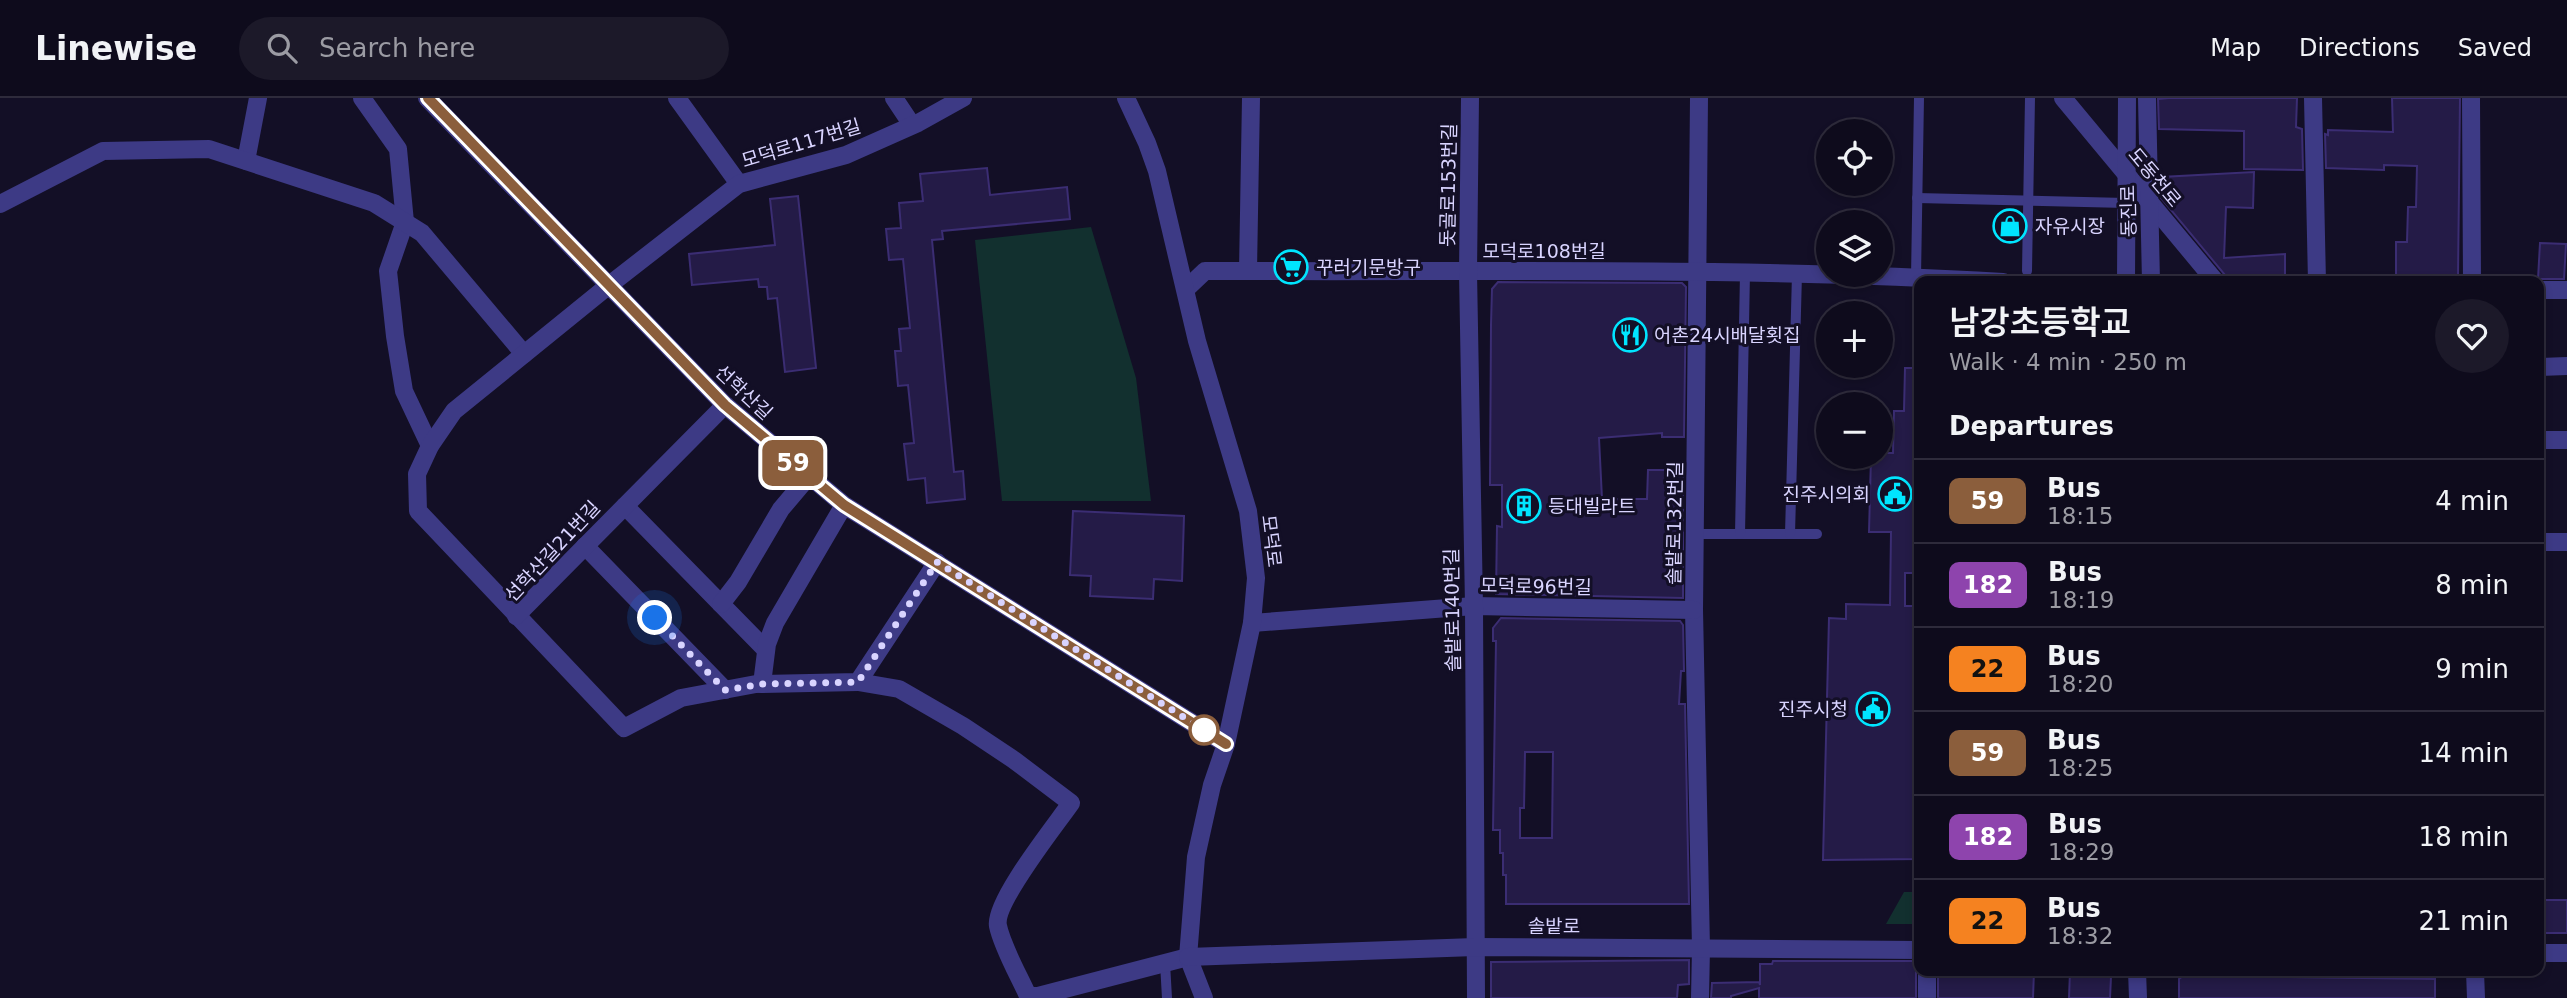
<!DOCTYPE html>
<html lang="en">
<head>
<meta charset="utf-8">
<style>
  body { margin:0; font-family:"DejaVu Sans","Noto Sans KR",sans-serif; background:#1c1929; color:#f1f3f6; height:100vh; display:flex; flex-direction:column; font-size:26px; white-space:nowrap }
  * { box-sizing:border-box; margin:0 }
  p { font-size:23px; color:#9b9ba3 }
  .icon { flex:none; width:38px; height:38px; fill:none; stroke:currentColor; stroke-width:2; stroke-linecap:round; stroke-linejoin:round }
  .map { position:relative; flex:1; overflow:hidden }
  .drawer { position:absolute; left:1914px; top:178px; width:630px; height:700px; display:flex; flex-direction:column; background:#0e0b1c; border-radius:14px; box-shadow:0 4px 10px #0003,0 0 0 2px #2e2b3b }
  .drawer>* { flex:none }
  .badge { padding:0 14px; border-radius:10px; font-size:24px; line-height:46px }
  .buttons { position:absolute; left:1816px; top:21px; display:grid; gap:14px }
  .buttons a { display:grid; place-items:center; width:77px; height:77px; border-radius:50%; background:#0e0b1c; box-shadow:0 4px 10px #0003,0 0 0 2px #2e2b3b; font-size:35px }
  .you { position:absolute; width:35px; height:35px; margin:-18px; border:5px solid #fff; border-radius:50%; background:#1a73e8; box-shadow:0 0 0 10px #1a73e833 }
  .map>.badge { position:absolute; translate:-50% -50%; box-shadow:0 0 0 4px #fff }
  h2 { padding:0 35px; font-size:26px; line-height:63px }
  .round { display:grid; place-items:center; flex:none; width:74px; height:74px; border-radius:37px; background:#1c1929 }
  .summary { display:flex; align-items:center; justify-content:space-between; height:119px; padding:0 35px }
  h1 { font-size:33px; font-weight:600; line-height:52px }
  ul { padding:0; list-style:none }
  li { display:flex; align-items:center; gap:21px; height:84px; padding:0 35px; border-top:2px solid #2e2b3b }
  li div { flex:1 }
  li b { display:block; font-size:26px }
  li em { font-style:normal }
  li .badge { min-width:77px; font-weight:700; text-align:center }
  header { display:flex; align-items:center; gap:42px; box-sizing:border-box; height:98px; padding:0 35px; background:#0e0b1c; border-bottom:2px solid #2e2b3b }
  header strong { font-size:33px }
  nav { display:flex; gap:38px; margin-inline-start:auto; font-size:24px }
  .search { width:490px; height:63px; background:#1c1929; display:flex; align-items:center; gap:18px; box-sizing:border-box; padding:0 24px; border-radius:38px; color:#9b9ba3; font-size:26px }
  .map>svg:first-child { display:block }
  .green { fill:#12302f }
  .building { fill:#241b47; stroke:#3b2d73; stroke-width:2; fill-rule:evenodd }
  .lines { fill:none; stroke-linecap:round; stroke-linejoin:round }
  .service { stroke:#3d3a85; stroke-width:10 }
  .minor { stroke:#3d3a85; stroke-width:18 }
  .tertiary { stroke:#3d3a85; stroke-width:18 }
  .line-casing { stroke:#fff; stroke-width:16 }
  .line { stroke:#8b5e3c; stroke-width:10 }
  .walk { stroke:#d9d4ff; stroke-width:7; stroke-dasharray:0 12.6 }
  .stop-dot { fill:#fff; stroke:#8b5e3c; stroke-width:3.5 }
  .labels { text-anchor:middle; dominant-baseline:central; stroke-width:6; stroke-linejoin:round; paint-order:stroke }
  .street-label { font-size:19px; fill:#d9d4ff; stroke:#130f26 }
  .poi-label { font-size:19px; fill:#d9d4ff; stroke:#130f26; text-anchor:start }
</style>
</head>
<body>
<header>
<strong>Linewise</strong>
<div class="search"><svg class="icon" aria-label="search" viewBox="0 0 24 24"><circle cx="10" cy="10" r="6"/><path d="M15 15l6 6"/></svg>Search here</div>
<nav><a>Map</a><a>Directions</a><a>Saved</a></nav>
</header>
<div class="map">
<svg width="2567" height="900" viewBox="0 0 2567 900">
  <rect width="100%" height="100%" fill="#130f26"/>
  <g class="green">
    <path d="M1091,129L1136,280L1151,403H1002L975,142Z"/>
    <path d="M1904,794H1920V826H1886Z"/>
  </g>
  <g class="building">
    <path d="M2169,0H2297L2296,29L2302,31L2303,72L2244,71V33L2159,31L2158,1Z"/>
    <path d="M2392,0H2460L2458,179L2396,178V144H2407L2408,109H2416L2417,68L2384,67V72L2326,70L2325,36L2328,37V32L2393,34Z"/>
    <path d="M987,70L990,97L1067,89L1070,121L942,133L943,141L932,142L954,374L963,373L965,401L927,405L925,380L908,382L904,346L914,345L908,287L898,288L895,253H901L899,231L910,230L903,161L889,162L886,131L901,130L899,105L923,103L920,76Z"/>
    <path d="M2254,74L2253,110L2226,109L2224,160L2285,156V184H2227L2225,177L2161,100V79Z"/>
    <path d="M798,98L816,270L785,274L777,200L768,201L767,189H759L758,181L692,187L689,156L775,147L770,101Z"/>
    <path d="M2540,145L2566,146L2564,181H2538Z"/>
    <path d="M1498,184L1682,185L1686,189L1684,339H1662V335L1599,340L1602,401H1647L1648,372H1683V500L1496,496L1497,428L1502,429V387H1490L1491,227L1492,191Z"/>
    <path d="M1905,270H1920V475H1905V508H1920V761L1823,762L1829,520L1846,521V506L1890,507L1891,434H1869L1871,359H1881V355H1893L1894,313H1904Z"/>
    <path d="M1073,413L1184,418L1182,483L1154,481L1153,501L1090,498L1091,478L1070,477Z"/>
    <path d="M1501,520L1680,523L1683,527L1684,573H1681L1679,606H1685L1689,806H1506V777H1503V755H1500V732H1493L1496,543H1493V530ZM1525,654H1553L1552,740H1520V710H1524Z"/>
    <rect x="2539" y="802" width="28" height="33"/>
    <path d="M1689,862V886L1678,887L1677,900H1491V864Z"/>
    <path d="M1773,863H1920L1916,873V900H1759V890L1731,898V900H1711L1712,885L1759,884L1760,887V866H1772Z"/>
    <path d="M1938,873H2034L2033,900H1938Z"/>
    <path d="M2070,873H2105L2111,879L2110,900H2069Z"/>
    <path d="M2189,873H2288V879L2435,881V900H2179V881Z"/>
  </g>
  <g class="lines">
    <g class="service">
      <path d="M1917,100L2126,105"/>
      <path d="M2027,173L2030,0"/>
      <path d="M1916,179L1919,0"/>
      <path d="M1695,436H1817"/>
      <path d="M1740,436L1745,175"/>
      <path d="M1790,436L1797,176"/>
      <path d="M1165,865L1167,900"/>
    </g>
    <g class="minor">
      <path d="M362,0L398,51L405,124L388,173L395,238L404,293L430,348"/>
      <path d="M427,0L725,307L844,407L1226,646"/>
      <path d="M677,0L739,86"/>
      <path d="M894,0L912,27"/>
      <path d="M1699,0L1694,512L1701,850L1700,900"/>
      <path d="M2313,0L2317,184"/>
      <path d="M2471,0L2472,184"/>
      <path d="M246,63L258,0"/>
      <path d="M0,106L103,53L209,51L374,105L422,135L524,256"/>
      <path d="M1248,173L1251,0"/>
      <path d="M1186,191L1205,173H1248C1500,174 1752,169 2003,184"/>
      <path d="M2539,192H2567"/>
      <path d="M2539,269L2567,268"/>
      <path d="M2539,342H2567"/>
      <path d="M625,408L766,552"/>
      <path d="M2539,444H2567"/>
      <path d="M585,448L725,592"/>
      <path d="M937,464L858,584L756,586L681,600L624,630L418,413L417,376L430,348L454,313L608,188L739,86L846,57L918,25L963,0"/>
      <path d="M721,506L738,484L781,411L809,378"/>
      <path d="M516,518L725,307"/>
      <path d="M1252,525L1474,508L1694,512"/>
      <path d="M858,584L899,591L963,628L1014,662L1071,705C1055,728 993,805 998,828C1002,848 1019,878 1028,898H1038L1188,859"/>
      <path d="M762,586L767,546L775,525L844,407"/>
      <path d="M1927,900V873"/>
    </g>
    <g class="tertiary">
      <path d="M1126,0L1147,45L1157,73L1197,243L1248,413L1256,480L1252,525L1226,646L1212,687L1196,759L1188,859L1204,900"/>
      <path d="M1470,0L1468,174L1474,508L1476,900"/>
      <path d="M2063,0L2216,184"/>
      <path d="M2147,0L2151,184"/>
      <path d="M2126,184L2127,0"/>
      <path d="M2539,855H2567"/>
      <path d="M1188,859L1475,849L1920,852"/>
      <path d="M2137,873L2138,900"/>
      <path d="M2475,873L2476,900"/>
    </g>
  </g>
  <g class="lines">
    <defs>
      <path id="line" d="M428,0L725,307L844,407L1226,646"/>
    </defs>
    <use href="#line" class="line-casing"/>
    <use href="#line" class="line"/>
    <path class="walk" d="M655,520L725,592L762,586L858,584L937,464L1204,632"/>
  </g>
  <defs>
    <symbol id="shop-ring" viewBox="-11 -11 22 22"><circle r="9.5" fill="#130f26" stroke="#00e5ff" stroke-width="1.5"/><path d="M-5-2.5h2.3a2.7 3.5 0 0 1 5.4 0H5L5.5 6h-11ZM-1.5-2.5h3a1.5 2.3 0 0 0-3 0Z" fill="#00e5ff"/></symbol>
    <symbol id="supermarket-ring" viewBox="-11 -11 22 22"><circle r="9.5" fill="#130f26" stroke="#00e5ff" stroke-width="1.5"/><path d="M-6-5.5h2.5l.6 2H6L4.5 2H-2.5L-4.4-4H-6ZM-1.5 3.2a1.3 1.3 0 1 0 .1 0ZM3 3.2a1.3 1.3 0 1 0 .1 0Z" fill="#00e5ff"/></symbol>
    <symbol id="restaurant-ring" viewBox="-11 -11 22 22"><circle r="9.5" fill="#130f26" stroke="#00e5ff" stroke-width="1.5"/><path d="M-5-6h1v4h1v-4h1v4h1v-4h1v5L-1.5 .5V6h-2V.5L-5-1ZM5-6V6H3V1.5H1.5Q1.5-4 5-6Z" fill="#00e5ff"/></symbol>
    <symbol id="civic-ring" viewBox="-11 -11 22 22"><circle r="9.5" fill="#130f26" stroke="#00e5ff" stroke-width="1.5"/><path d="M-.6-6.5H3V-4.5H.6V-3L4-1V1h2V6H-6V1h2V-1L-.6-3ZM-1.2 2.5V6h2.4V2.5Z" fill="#00e5ff"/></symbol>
    <symbol id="building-ring" viewBox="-11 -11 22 22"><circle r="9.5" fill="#130f26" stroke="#00e5ff" stroke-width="1.5"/><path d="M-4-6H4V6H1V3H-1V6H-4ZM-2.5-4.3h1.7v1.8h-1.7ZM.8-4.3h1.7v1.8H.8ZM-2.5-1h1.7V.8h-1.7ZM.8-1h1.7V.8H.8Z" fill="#00e5ff"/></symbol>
  </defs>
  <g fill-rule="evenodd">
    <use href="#shop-ring" x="1991" y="109" width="38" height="38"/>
    <use href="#supermarket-ring" x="1272" y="150" width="38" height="38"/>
    <use href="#restaurant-ring" x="1611" y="218" width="38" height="38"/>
    <use href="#civic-ring" x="1876" y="377" width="38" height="38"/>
    <use href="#building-ring" x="1505" y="389" width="38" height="38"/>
    <use href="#civic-ring" x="1854" y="592" width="38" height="38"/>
  </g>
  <circle class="stop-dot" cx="1204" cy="632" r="14"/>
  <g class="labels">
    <g class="street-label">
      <text transform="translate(801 45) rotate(-17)">모덕로117번길</text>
      <text transform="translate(2155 79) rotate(50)">도동천로</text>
      <text transform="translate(1448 87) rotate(-89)">돗골로153번길</text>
      <text transform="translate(2128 113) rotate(-91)">동진로</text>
      <text x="1544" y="153">모덕로108번길</text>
      <text transform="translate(744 294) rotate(43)">선학산길</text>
      <text transform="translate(1674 425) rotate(-89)">솔밭로132번길</text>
      <text transform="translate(1272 443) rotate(83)">모덕로</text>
      <text transform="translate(552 453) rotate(-47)">선학산길21번길</text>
      <text transform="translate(1536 488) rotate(1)">모덕로96번길</text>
      <text transform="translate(1452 512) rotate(-91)">솔밭로140번길</text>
      <text x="1554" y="828">솔밭로</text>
    </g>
    <g class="poi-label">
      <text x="2035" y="128">자유시장</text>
      <text x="1316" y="169">꾸러기문방구</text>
      <text x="1654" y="237">어촌24시배달횟집</text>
      <text x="1870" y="396" text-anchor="end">진주시의회</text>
      <text x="1548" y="408">등대빌라트</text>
      <text x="1848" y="611" text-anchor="end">진주시청</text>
    </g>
  </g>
</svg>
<div class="buttons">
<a><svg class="icon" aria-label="locate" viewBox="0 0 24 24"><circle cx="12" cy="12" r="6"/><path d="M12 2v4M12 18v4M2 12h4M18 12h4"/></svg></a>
<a><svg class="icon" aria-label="layers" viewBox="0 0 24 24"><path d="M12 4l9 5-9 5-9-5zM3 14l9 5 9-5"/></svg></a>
<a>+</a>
<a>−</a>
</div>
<div class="you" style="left:655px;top:520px"></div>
<b class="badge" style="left:793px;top:365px;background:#8b5e3c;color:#fff">59</b>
<section class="drawer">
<div class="summary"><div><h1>남강초등학교</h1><p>Walk · 4 min · 250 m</p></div><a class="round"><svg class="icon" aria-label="heart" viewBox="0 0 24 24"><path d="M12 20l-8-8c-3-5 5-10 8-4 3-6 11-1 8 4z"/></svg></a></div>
<h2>Departures</h2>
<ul>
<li><span class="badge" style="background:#8b5e3c;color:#fff">59</span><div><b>Bus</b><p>18:15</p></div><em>4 min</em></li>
<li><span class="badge" style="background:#8e44ad;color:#fff">182</span><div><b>Bus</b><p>18:19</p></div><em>8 min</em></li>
<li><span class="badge" style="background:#f58220;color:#111">22</span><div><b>Bus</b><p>18:20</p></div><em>9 min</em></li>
<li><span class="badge" style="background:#8b5e3c;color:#fff">59</span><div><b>Bus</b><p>18:25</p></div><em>14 min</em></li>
<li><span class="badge" style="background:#8e44ad;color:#fff">182</span><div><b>Bus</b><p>18:29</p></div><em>18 min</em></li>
<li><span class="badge" style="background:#f58220;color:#111">22</span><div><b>Bus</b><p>18:32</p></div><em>21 min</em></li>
</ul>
</section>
</div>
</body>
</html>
